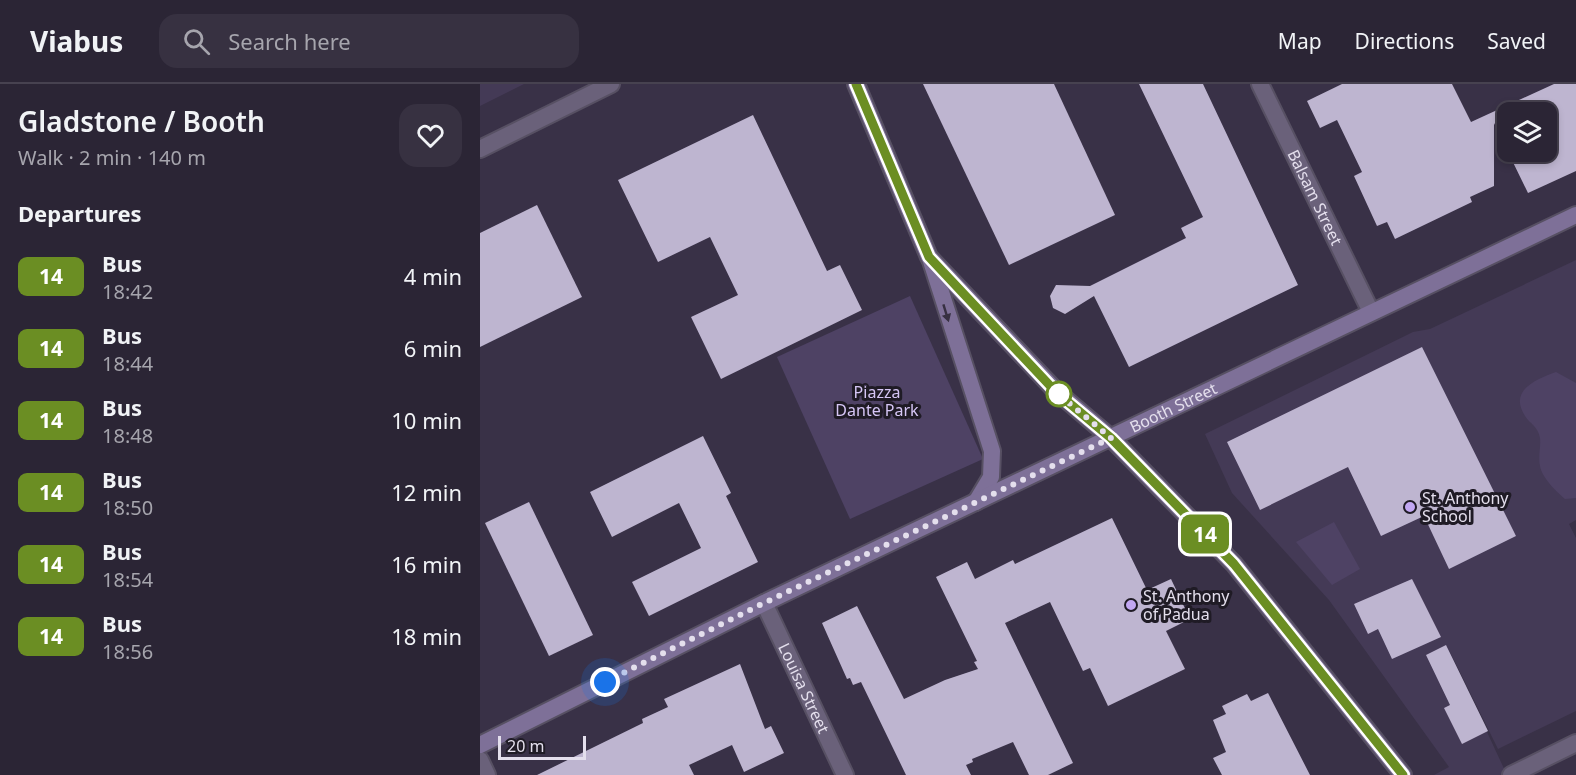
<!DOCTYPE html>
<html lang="en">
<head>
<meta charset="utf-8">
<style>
  body { margin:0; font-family:"Noto Sans",sans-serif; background:#373141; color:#f1f3f6; height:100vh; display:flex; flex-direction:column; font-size:22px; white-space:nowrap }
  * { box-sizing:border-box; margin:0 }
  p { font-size:20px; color:#a6a5ad }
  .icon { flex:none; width:33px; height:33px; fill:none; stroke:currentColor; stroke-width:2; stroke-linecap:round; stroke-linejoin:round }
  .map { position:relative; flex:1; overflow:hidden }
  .side { display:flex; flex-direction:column; background:#2b2535; width:480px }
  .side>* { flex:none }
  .badge { padding:0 12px; border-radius:9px; font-size:21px; line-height:39px }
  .buttons { position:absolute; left:1017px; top:18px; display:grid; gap:12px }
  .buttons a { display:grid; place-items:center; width:60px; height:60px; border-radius:12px; background:#2b2535; box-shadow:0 3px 9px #0003,0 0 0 2px #474250; font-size:30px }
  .scale { position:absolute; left:18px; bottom:15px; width:88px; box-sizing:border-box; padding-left:6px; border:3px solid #e4dfed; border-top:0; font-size:16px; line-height:21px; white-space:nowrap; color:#e4dfed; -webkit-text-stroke:4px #1f1b25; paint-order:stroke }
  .you { position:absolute; width:30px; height:30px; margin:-15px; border:4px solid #fff; border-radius:50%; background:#1a73e8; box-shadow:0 0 0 9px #1a73e833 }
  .map>.badge { position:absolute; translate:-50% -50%; box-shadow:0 0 0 3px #fff }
  h2 { padding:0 18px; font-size:22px; line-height:54px }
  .round { display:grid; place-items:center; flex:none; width:63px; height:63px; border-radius:18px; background:#373141 }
  .summary { display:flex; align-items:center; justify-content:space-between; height:102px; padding:0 18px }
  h1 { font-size:28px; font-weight:600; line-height:45px }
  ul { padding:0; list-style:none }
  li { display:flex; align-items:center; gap:18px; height:72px; padding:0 18px }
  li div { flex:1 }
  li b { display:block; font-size:22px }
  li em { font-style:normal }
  li .badge { min-width:66px; font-weight:700; text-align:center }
  header { display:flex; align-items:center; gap:36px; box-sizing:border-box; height:84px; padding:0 30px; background:#2b2535; border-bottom:2px solid #474250 }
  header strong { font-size:28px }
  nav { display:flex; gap:33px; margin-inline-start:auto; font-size:21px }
  .search { width:420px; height:54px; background:#373141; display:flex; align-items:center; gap:15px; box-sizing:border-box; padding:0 21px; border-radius:18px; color:#a6a5ad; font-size:22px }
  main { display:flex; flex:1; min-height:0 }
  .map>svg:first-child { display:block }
  .built { fill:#443a56 }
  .green { fill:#4e4264 }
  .building { fill:#beb5d0 }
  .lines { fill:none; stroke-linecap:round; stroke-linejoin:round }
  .minor-casing { stroke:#575063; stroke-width:20 }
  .tertiary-casing { stroke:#575063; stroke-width:20 }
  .secondary-casing { stroke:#575063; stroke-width:20 }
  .minor { stroke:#6a617a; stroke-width:16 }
  .tertiary { stroke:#6a617a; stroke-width:16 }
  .secondary { stroke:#7e7098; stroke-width:16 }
  .oneway { fill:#373042 }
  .line-casing { stroke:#fff; stroke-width:14 }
  .line { stroke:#6b8e23; stroke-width:9 }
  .walk { stroke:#e4dfed; stroke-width:6; stroke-dasharray:0 10.8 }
  .stop-dot { fill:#fff; stroke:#6b8e23; stroke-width:3 }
  .poi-dot { fill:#c2a7f2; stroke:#1f1b25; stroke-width:2 }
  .labels { text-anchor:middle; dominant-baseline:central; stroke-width:6; stroke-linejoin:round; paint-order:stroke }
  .street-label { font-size:16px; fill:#e4dfed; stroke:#1f1b25 }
  .park-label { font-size:16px; fill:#d6c6f6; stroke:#1f1b25 }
  .poi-label { font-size:16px; fill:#e4dfed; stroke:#1f1b25; text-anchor:start }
</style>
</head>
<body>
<header>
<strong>Viabus</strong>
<div class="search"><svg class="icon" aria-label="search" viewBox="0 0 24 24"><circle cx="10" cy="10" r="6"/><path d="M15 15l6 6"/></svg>Search here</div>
<nav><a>Map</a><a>Directions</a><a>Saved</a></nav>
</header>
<main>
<section class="side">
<div class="summary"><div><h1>Gladstone / Booth</h1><p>Walk · 2 min · 140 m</p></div><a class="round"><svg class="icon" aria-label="heart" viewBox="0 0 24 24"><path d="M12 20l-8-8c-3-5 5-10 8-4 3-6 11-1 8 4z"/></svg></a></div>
<h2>Departures</h2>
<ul>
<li><span class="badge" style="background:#6b8e23;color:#fff">14</span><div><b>Bus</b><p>18:42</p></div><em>4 min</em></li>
<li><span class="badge" style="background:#6b8e23;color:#fff">14</span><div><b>Bus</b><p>18:44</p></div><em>6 min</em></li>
<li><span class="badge" style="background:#6b8e23;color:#fff">14</span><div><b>Bus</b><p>18:48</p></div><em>10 min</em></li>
<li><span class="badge" style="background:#6b8e23;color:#fff">14</span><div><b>Bus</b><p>18:50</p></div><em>12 min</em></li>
<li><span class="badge" style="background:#6b8e23;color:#fff">14</span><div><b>Bus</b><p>18:54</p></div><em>16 min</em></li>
<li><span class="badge" style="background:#6b8e23;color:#fff">14</span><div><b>Bus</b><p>18:56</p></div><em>18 min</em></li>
</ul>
</section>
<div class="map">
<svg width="1096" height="691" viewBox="0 0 1096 691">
  <rect width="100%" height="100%" fill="#393147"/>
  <g class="built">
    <path d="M0,0H44L0,22Z"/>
    <path d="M1096,176V436L1089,440L1096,454V627L1018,665L967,562L1027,691H954L969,683L849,516L752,409L725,350L933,248L950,245Z"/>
  </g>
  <g class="green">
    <path d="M430,212L503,375L370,435L297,273Z"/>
    <path d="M1076,288L1096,299V414L1085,415C1076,407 1062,394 1060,382C1058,373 1061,363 1060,354C1058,342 1050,340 1045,332C1028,306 1057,295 1076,288Z"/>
    <path d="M854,438L880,485L852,501L816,458Z"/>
  </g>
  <g class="building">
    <path d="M443,0H574L635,131L529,181Z"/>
    <path d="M659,0H723L818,201L649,283L614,212L585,230L573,224L570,212L576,201L610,202L706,154L701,144L723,133Z"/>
    <path d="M862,0H972L991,38L1074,0H1096V87L1048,109L1028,68H1066V28H1028V67L1014,39V102L990,113L992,118L915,155L907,138L897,142L874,92L882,88L857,36L840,44L827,17Z"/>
    <path d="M273,31L347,187L360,181L382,226L241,295L211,233L258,211L230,153L178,178L138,96Z"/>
    <path d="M57,121L102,213L0,263V149Z"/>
    <path d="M942,263L1036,452L969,485L944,432L901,452L868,383L780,426L747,358Z"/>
    <path d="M223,352L251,409L246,412L278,478L169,532L152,498L221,464L199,419L132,453L110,408Z"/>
    <path d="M49,418L113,551L69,572L5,439Z"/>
    <path d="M632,434L667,506L691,495L710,535L686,547L705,585L628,622L610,584L603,587L570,518L525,539L593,679L568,691H549L533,658L492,675L493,678L486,681L491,691H426L381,598L373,601L370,594L367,595L342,539L377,522L424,615L465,596L498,585L494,578L497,577L456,493L487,478L495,495L533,476L535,480Z"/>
    <path d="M932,495L961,553L912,575L898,545L888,550L874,520Z"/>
    <path d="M966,561L1008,647L982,660L964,624L970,621L946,571Z"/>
    <path d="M260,580L285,645L291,642L304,669L264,688L252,661L209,681L214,691H57L163,639L162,635L188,623L184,615Z"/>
    <path d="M788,609L830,691H742L733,674L746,668L733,636L746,630L742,622L767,610L771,617Z"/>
  </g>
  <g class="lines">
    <defs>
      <g id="minor">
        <path id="s1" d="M780,0L891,228"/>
        <path id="s2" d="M284,519L365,691"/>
        <path d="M0,676L7,691"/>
        <path d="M1031,691L1096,659"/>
      </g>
      <path id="tertiary" d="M0,65L131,0"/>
      <g id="secondary">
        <path d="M376,0L449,173L576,307L631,354L754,480L923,691"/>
        <path d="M451,177L512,367L511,393L496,418"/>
        <path id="s3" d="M0,661L284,519L1096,131"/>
      </g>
    </defs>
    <use href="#minor" class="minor-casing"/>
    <use href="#tertiary" class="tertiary-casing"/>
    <use href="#secondary" class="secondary-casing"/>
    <use href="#minor" class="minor"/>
    <use href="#tertiary" class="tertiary"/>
    <use href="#secondary" class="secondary"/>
  </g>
  <defs><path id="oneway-solid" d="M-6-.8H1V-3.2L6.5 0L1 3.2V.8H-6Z" transform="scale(1.5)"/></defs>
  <use class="oneway" href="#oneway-solid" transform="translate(466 229) rotate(73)"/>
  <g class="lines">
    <defs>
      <path id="line" d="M376,0L449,173L576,308L631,354L754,480L923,691"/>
    </defs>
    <use href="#line" class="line-casing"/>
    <use href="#line" class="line"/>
    <path class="walk" d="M125,598L284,519L631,354L576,308L579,310"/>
  </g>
  <circle class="stop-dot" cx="579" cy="310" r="12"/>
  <g class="poi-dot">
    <circle cx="930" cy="423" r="6"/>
    <circle cx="651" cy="521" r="6"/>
  </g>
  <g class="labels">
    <g class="street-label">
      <text stroke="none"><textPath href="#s1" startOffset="126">Balsam Street</textPath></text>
      <text stroke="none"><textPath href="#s3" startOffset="771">Booth Street</textPath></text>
      <text stroke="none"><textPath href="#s2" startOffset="94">Louisa Street</textPath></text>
    </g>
    <g class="park-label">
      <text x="397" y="308">Piazza<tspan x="397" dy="18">Dante Park</tspan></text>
    </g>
    <g class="poi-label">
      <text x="942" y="414">St. Anthony<tspan x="942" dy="18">School</tspan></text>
      <text x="663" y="512">St. Anthony<tspan x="663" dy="18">of Padua</tspan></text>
    </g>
  </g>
</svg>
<div class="buttons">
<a><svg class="icon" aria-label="layers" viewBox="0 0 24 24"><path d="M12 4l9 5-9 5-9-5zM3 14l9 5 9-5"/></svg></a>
</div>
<div class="scale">20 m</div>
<div class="you" style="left:125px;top:598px"></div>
<b class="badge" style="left:725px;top:450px;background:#6b8e23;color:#fff">14</b>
</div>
</main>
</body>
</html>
